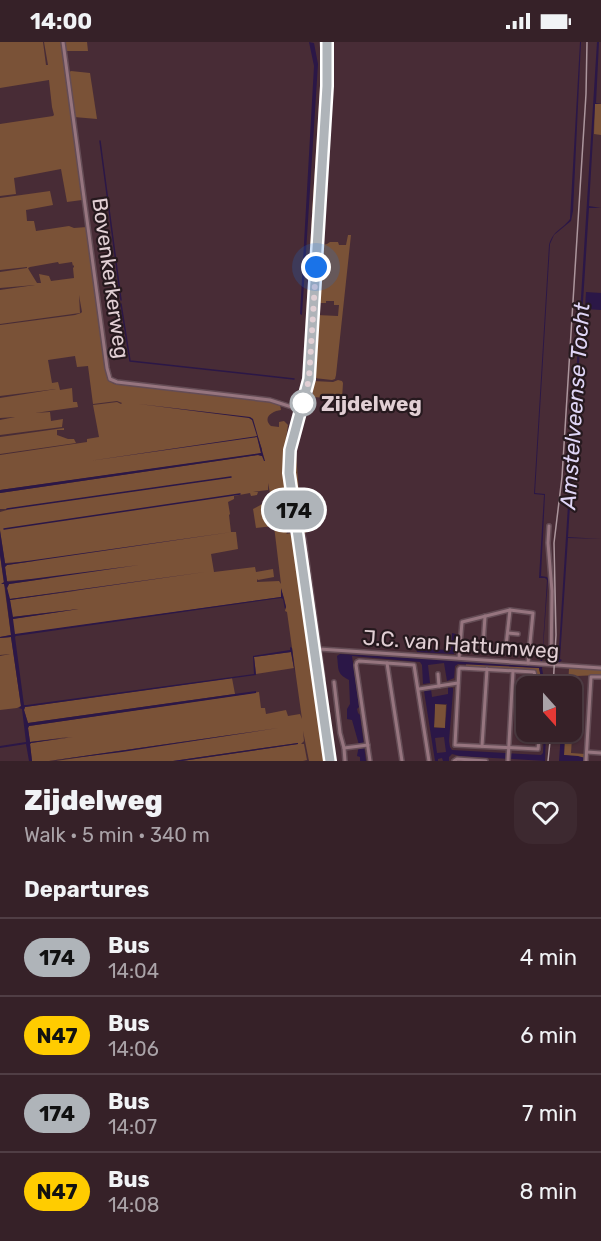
<!DOCTYPE html>
<html lang="en">
<head>
<meta charset="utf-8">
<style>
  body { margin:0; font-family:Rubik,sans-serif; background:#3d2930; color:#f1f3f6; height:100vh; display:flex; flex-direction:column; font-size:22px; white-space:nowrap }
  * { box-sizing:border-box; margin:0 }
  p { font-size:20px; color:#aaa3a8 }
  .icon { flex:none; width:33px; height:33px; fill:none; stroke:currentColor; stroke-width:2; stroke-linecap:round; stroke-linejoin:round }
  .map { position:relative; height:719px; overflow:hidden }
  .drawer { display:flex; flex-direction:column; background:#362128; flex:1 }
  .drawer>* { flex:none }
  .badge { padding:0 12px; border-radius:20px; font-size:21px; line-height:39px }
  .needle { width:39px; rotate:159deg }
  .controls { position:absolute; left:516px; top:634px; display:grid; gap:12px }
  .controls a { display:grid; place-items:center; width:66px; height:66px; border-radius:12px; background:#362128; box-shadow:0 2px 4px #0004,0 0 0 2px #503e45; font-size:30px }
  .you { position:absolute; width:30px; height:30px; margin:-15px; border:4px solid #fff; border-radius:50%; background:#1a73e8; box-shadow:0 0 0 9px #1a73e833 }
  .map>.badge { position:absolute; translate:-50% -50%; box-shadow:0 0 0 3px #fff }
  h2 { padding:0 24px; font-size:22px; line-height:54px }
  .round { display:grid; place-items:center; flex:none; width:63px; height:63px; border-radius:18px; background:#3d2930 }
  .overview { display:flex; align-items:center; justify-content:space-between; height:102px; padding:0 24px }
  h1 { font-size:28px; font-weight:800; line-height:45px }
  ul { padding:0; list-style:none }
  li { display:flex; align-items:center; gap:18px; height:78px; padding:0 24px; border-top:2px solid #503e45 }
  li div { flex:1 }
  li b { display:block; font-size:22px }
  li em { font-style:normal }
  li .badge { min-width:66px; font-weight:700; text-align:center }
  .status { display:flex; justify-content:space-between; align-items:center; height:42px; padding:0 30px; background:#362128; direction:ltr }
  .status svg { height:16px; fill:currentColor }
  .map>svg:first-child { display:block }
  .green { fill:#7a5237; fill-rule:evenodd }
  .water { fill:#2b1747; fill-rule:evenodd }
  .lines { fill:none; stroke-linecap:round; stroke-linejoin:round }
  .stream { stroke:#2b1747; stroke-width:1.5 }
  .minor-casing { stroke:#644c55; stroke-width:6 }
  .major-casing { stroke:#644c55; stroke-width:8 }
  .minor { stroke:#96757f; stroke-width:3 }
  .major { stroke:#c86867; stroke-width:4.5 }
  .tram { stroke:#ac969d; stroke-width:1.5 }
  .line-casing { stroke:#fff; stroke-width:14 }
  .line { stroke:#afb4b9; stroke-width:9 }
  .walk { stroke:#e1cfd4; stroke-width:6; stroke-dasharray:0 10.8 }
  .stop-dot { fill:#fff; stroke:#afb4b9; stroke-width:3 }
  .labels { text-anchor:middle; dominant-baseline:central; stroke-width:4.5; stroke-linejoin:round; paint-order:stroke }
  .street-label { font-size:21px; fill:#e1cfd4; stroke:#26191e }
  .stop-label { font-size:21px; font-weight:bold; fill:#e1cfd4; stroke:#26191e; text-anchor:start }
  .water-label { font-size:22px; font-style:italic; fill:#dfd5f6; stroke:#26191e }
</style>
</head>
<body>
<div class="status"><b>14:00</b><svg viewBox="0 0 49 12"><path d="M0 12V9h3v3zM5 12V6h3v6zM10 12V3h3v9zM15 12V0h3v12zM26 1h20v11H26zM47 4h2v5h-2z"/></svg></div>
<div class="map">
<svg width="601" height="719" viewBox="0 0 601 719">
  <rect width="100%" height="100%" fill="#482c36"/>
  <g class="green">
    <path d="M0,0H43L46,23H48L44,0H61L82,158L67,160L61,127L14,136L16,152L0,154V82L53,74L54,73L52,65L49,38L0,46Z"/>
    <path d="M64,0H87L88,9H65Z"/>
    <path d="M322,16L325,31L322,77H318Z"/>
    <path d="M71,29L90,31L97,77L74,75L68,31Z"/>
    <path d="M595,62H601V93L594,92Z"/>
    <path d="M318,80H322L317,171L312,170Z"/>
    <path d="M50,149L53,163L26,168L27,179H34L36,189L69,184L74,186L87,185L108,336L111,340L114,342L250,357L270,360L280,363L281,368C272,369 262,376 271,384L279,385V380L284,379L288,383L283,418L292,489L289,488L284,455L271,456L268,441V448L253,450H258L257,453L251,454L250,451L234,454V457L228,460L230,472L229,473L231,490H236L238,507L211,512L214,530L255,525L256,530L273,527L274,535L258,538L257,537V540L279,539L281,542L271,459L280,458L282,459L287,491L286,492L291,491L293,493L326,719H309L303,689L304,699L301,702H304L307,718L303,719H182L298,702V701L173,719H56L278,686L49,719H32L30,702L31,701L68,695L30,700L28,686L29,684L259,650L261,666H265L266,672L286,668L288,674L300,672L302,677L287,570L285,569L286,565L284,556L281,547V555L14,593L12,577L78,567L12,575L10,558L82,548L9,557L7,546L9,542L50,536L7,539L5,525L7,523L34,519L5,521L0,488V470L7,468V467H0V451L258,413L262,414V407L257,393L261,411L258,412L0,448V413L87,400V397L99,395L93,363L117,360L121,362L122,361L117,359L93,362L88,324L77,325L75,314L48,318L52,341L58,340L60,348L72,346L73,360H77L78,365L35,371L50,370L51,379L63,377L62,385L0,393V378L15,375L0,376V356L56,347L0,354V283L75,273L81,271L82,270L79,253L80,271L0,282V248L35,243L0,246V230L27,226V225L0,228V156ZM58,220L59,222L72,220L73,224L74,223V225L73,226L74,236L51,239L49,234L39,232L41,241H37L29,228L28,226L30,225Z"/>
    <path d="M312,173H317L312,272L306,274Z"/>
    <path d="M348,193H351L336,333L335,337L332,338L314,336L313,334L317,273L338,274L339,263H334V259H326V261H317L321,203L327,202L330,200H338L339,203H346Z"/>
    <path d="M306,276L310,277L311,279L308,331L305,332L303,331Z"/>
    <path d="M338,338L342,339L343,341L342,357L313,355V339L333,340Z"/>
    <path d="M295,368L297,369L299,372L289,404L287,432C282,410 289,389 295,368Z"/>
    <path d="M64,386V388H57V393L68,397H74L76,401L0,412V395Z"/>
    <path d="M295,396L299,452L306,492L299,487C295,457 287,426 295,396Z"/>
    <path d="M268,459H270L273,484L256,486L253,467Z"/>
    <path d="M300,494L303,497L334,719H332Z"/>
    <path d="M0,513L11,593L0,595Z"/>
    <path d="M11,595L21,664L17,666L0,668V614L10,612L0,613V596Z"/>
    <path d="M291,610L294,626L256,632L254,615Z"/>
    <path d="M466,621L539,626L543,645H539L536,629L466,625Z"/>
    <path d="M569,626L601,628V633L576,634L571,711L585,712V716L564,713L565,690H572V645H568Z"/>
    <path d="M232,636L235,652L28,681L24,668L25,665Z"/>
    <path d="M435,662L446,663L445,686L434,685Z"/>
  </g>
  <g class="water">
    <path d="M309,0L314,1L318,22L302,273L300,272L314,24Z"/>
    <path d="M580,0H581L573,169L571,179L554,193L550,202L535,451L545,452L541,534L547,535L548,537L542,621L540,619L542,617L547,538L545,536H539L544,453L534,452L549,203C553,188 563,187 570,177Z"/>
    <path d="M597,0H599L596,61L601,62H595L589,164L601,166H589L568,495L601,497L568,496L560,617L562,618L558,622Z"/>
    <path d="M586,250L601,251V268L585,267Z"/>
    <path d="M139,362L250,375L253,377L265,419H264L262,414L258,413L0,451V448L261,411L257,395L89,419L257,394L252,378L249,376Z"/>
    <path d="M0,489L5,521L6,522L232,490L7,523L5,525L7,539L8,540L139,523L9,542L7,546L10,557L205,530L10,558L13,575L79,567L13,577L15,592L281,555V546L286,565L285,567L283,557L281,556L16,594L15,595L24,663H27L254,632L253,614L290,608V605L292,606L295,632L291,610L254,615L256,633L25,665L24,668L28,681L256,649V651L29,684L28,686L30,700L73,695L31,701L30,702L32,719H29L26,702L0,706V704L26,700L22,667L19,666L21,664L11,595L0,596V595L11,593L5,545L4,542H1L4,540L0,513Z"/>
    <path d="M452,591L456,592L454,612L417,610L414,598L417,597L420,607L451,608Z"/>
    <path d="M340,612L543,623L542,626L545,645H543L539,626L458,622L455,624L454,636L447,639L444,621L428,623L430,641L423,642L422,623L420,620L352,614L359,665L357,667L358,671L360,673L366,719H360V715L357,714L359,703L352,678L347,677V667L350,662L349,638C336,631 339,628 337,614Z"/>
    <path d="M448,645L453,646V649L449,699L450,705L452,708L541,713L543,711L544,690H546L545,719L460,714L452,712L449,715V719H443L442,716L438,717V719H435L424,649L431,647L432,655L448,652ZM435,662H447L445,686H434ZM444,695L446,710L437,711L435,696Z"/>
    <path d="M278,686L122,710L49,719Z"/>
    <path d="M561,690H565L564,713L578,714L585,716V719H559Z"/>
    <path d="M298,701V702L182,719H173Z"/>
  </g>
  <g class="lines">
    <g class="stream">
      <path d="M100,99L121,258"/>
      <path d="M121,262L130,319L294,337"/>
      <path d="M7,467L231,435"/>
      <path d="M4,487L240,452"/>
    </g>
    <defs>
      <g id="minor">
        <path d="M63,0L107,326L110,337L117,340L270,358L301,368"/>
        <path d="M549,484L548,501L552,549L551,622"/>
        <path d="M293,491H301L303,493L304,497L323,636"/>
        <path d="M508,591L518,592"/>
        <path d="M483,604L485,574"/>
        <path d="M506,604L510,568"/>
        <path d="M319,607L601,626"/>
        <path d="M459,616L462,580L510,568L533,571L528,621"/>
        <path d="M387,621L402,719"/>
        <path d="M438,632L439,644"/>
        <path d="M334,640L340,691L344,706L345,719"/>
        <path d="M538,645L534,630L460,626L459,627L455,703L538,707L540,690"/>
        <path d="M419,647L458,641"/>
        <path d="M482,704L487,627"/>
        <path d="M344,706L368,703"/>
        <path d="M587,710L601,711"/>
        <path d="M370,719L356,623L357,620L359,619L414,623L429,719"/>
        <path d="M454,719L457,717L486,719"/>
        <path d="M508,719L513,629"/>
        <path d="M586,719L591,635H601"/>
      </g>
      <g id="major">
        <path d="M323,0L326,17"/>
        <path d="M327,0V44L309,337L290,408L289,431L330,719"/>
      </g>
    </defs>
    <use href="#minor" class="minor-casing"/>
    <use href="#major" class="major-casing"/>
    <use href="#minor" class="minor"/>
    <use href="#major" class="major"/>
    <g class="tram">
      <path d="M553,645L556,593L554,501L562,435L586,52L587,0"/>
      <path d="M548,719L551,690"/>
    </g>
  </g>
  <g class="lines">
    <defs>
      <path id="line" d="M327,0V44L309,337L290,408L289,431L330,719"/>
    </defs>
    <use href="#line" class="line-casing"/>
    <use href="#line" class="line"/>
    <path class="walk" d="M303,361V362L309,337L316,225"/>
  </g>
  <circle class="stop-dot" cx="303" cy="361" r="12"/>
  <g class="labels">
    <g class="street-label">
      <text transform="translate(111 236) rotate(82)">Bovenkerkerweg</text>
      <text transform="translate(461 602) rotate(4)">J.C. van Hattumweg</text>
    </g>
    <g class="stop-label">
      <text x="321" y="361">Zijdelweg</text>
    </g>
    <g class="water-label">
      <text transform="translate(575 364) rotate(-86)">Amstelveense Tocht</text>
    </g>
  </g>
</svg>
<div class="controls">
<a><svg class="needle" viewBox="-14 -14 28 28"><path d="M0-13l5 13h-10z" fill="#e53935"/><path d="M0 13l5-13h-10z" fill="#aaa3a8"/></svg></a>
</div>
<div class="you" style="left:316px;top:225px"></div>
<b class="badge" style="left:294px;top:468px;background:#afb4b9;color:#111">174</b>
</div>
<section class="drawer">
<div class="overview"><div><h1>Zijdelweg</h1><p>Walk · 5 min · 340 m</p></div><a class="round"><svg class="icon" aria-label="heart" viewBox="0 0 24 24"><path d="M12 20l-8-8c-3-5 5-10 8-4 3-6 11-1 8 4z"/></svg></a></div>
<h2>Departures</h2>
<ul>
<li><span class="badge" style="background:#afb4b9;color:#111">174</span><div><b>Bus</b><p>14:04</p></div><em>4 min</em></li>
<li><span class="badge" style="background:#fc0;color:#111">N47</span><div><b>Bus</b><p>14:06</p></div><em>6 min</em></li>
<li><span class="badge" style="background:#afb4b9;color:#111">174</span><div><b>Bus</b><p>14:07</p></div><em>7 min</em></li>
<li><span class="badge" style="background:#fc0;color:#111">N47</span><div><b>Bus</b><p>14:08</p></div><em>8 min</em></li>
</ul>
</section>
</body>
</html>
